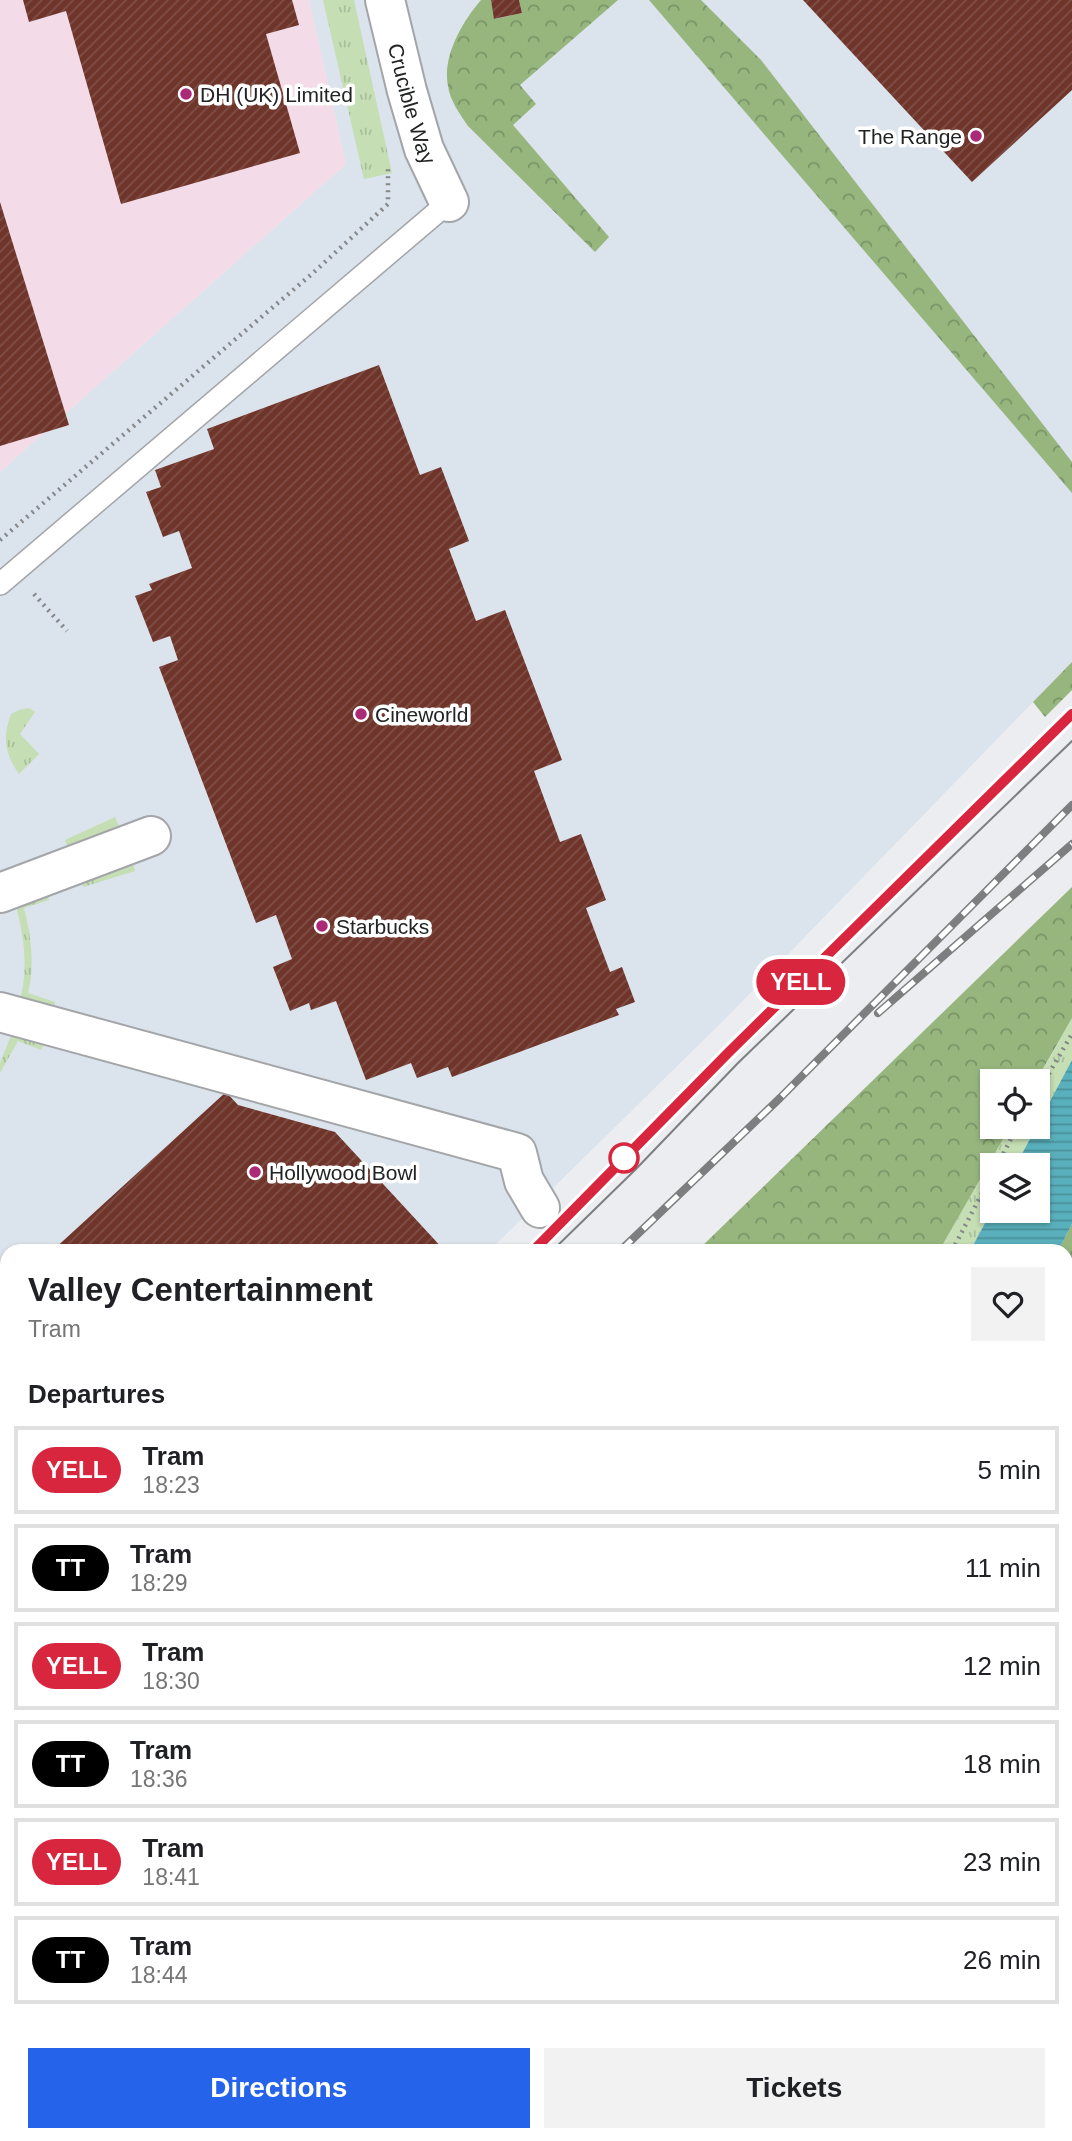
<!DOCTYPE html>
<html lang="en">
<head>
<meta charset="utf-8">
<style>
  body { margin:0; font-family:Helvetica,sans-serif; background:#f2f2f2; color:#202124; height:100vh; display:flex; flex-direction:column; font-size:26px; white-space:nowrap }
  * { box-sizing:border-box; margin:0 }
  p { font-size:23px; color:#757577 }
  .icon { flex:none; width:38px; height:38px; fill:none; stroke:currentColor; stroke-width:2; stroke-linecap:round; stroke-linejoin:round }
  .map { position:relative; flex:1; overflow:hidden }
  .sheet { position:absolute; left:0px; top:1244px; width:1073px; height:898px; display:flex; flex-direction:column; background:#fff; border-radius:21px 21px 0 0; box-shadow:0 2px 5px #0004 }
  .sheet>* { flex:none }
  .badge { padding:0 14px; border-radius:23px; font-size:24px; line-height:46px }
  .fabs { position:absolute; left:980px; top:1069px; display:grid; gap:14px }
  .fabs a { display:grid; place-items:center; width:70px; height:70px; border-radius:0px; background:#fff; box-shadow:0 2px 5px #0004; font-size:35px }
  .map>.badge { position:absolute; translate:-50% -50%; box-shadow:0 0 0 4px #fff }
  h2 { padding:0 28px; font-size:26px; line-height:63px }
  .round { display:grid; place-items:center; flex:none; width:74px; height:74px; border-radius:0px; background:#f2f2f2 }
  .head { display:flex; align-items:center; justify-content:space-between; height:119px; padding:0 28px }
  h1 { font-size:33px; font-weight:800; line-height:52px }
  .action { display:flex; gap:14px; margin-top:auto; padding:14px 28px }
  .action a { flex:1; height:80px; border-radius:0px; background:#2563eb; color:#fff; font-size:28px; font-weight:800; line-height:80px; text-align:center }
  .action a+a { background:#f2f2f2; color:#202124 }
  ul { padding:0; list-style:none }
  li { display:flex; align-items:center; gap:21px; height:88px; margin:0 14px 10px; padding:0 14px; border:4px solid #e0e0e0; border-radius:0px }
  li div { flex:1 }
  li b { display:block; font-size:26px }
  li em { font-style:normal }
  li .badge { min-width:77px; font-weight:700; text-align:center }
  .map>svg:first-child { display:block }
  .built { fill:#dbe3ec }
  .industrial { fill:#f3dce7 }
  .grass { fill:url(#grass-tufts) }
  .forest { fill:url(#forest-crowns) }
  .water { fill:url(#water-rules) }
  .building { fill:url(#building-hatch) }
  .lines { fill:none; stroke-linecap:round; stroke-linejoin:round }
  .lane-casing { stroke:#a3a5a8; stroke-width:24 }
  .street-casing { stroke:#a3a5a8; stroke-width:42 }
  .path { stroke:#858688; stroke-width:4.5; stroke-dasharray:2 5; stroke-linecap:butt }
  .lane { stroke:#fff; stroke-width:21 }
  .street { stroke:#fff; stroke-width:38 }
  .tram { stroke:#7c7e80; stroke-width:2 }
  .rail-casing { stroke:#7c7e80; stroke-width:8 }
  .rail { stroke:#fff; stroke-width:5; stroke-dasharray:16; stroke-linecap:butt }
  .line-casing { stroke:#fff; stroke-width:16 }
  .line { stroke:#d7263d; stroke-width:10 }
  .poi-dot { fill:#aa2a78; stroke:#fff; stroke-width:2.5 }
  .stop-dot { fill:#fff; stroke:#d7263d; stroke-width:3.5 }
  .labels { text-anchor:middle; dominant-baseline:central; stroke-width:7; stroke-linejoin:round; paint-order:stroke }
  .poi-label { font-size:21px; fill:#222324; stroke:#fff; text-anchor:start }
  .street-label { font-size:21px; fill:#222324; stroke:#fff }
</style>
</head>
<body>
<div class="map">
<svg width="1072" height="2141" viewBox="0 0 1072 2141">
  <defs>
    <pattern id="grass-tufts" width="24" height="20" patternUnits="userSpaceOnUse" patternTransform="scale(1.75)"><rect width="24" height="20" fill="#c5deb4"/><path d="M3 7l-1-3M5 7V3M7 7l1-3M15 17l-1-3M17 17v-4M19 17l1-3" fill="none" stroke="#a9be9b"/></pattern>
    <pattern id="forest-crowns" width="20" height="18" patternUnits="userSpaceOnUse" patternTransform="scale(1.75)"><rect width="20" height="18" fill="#96b67e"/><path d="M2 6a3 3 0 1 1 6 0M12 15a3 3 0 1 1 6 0" fill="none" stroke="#7a9467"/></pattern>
    <pattern id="water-rules" width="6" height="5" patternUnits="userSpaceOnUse" patternTransform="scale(1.75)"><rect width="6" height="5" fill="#59b0bc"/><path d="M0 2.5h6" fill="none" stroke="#498f99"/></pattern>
    <pattern id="building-hatch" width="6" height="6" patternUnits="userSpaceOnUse" patternTransform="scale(1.75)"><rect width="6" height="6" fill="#6f352b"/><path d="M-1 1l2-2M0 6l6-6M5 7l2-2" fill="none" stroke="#7f5048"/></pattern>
  </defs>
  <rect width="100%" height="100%" fill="#ebedf0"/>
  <path class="built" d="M309,0H1072V662L725,1019L489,1251H7V1674L0,1678V472L346,164Z"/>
  <path class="industrial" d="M0,0H309L346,164L0,472Z"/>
  <g class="grass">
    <path d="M323,0H354L392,173L364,179Z"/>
    <path d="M29,708L35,712L20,734L39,754L19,774C5,754 2,738 11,714L19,710Z"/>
    <path d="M115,817L125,840L73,859L65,840Z"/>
    <path d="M129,851L135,871L83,887L79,871Z"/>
    <path d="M46,887L49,900L24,908C31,935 35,966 28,993L55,1002L53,1015L18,1007C30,970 24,938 15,901Z"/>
    <path d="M1072,1018V1060L1038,1124V1082H1036Z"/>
    <path d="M15,1026L46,1040L41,1050L18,1041L0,1073V1063Z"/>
    <path d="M1010,1127H1036L1016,1165L992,1166V1210L970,1251H939Z"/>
    <path d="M478,2135H551L548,2141H475Z"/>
  </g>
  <g class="forest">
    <path d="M481,0H491L495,19L522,13L519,0H618L520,85L536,104L513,125L609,237L595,252L468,126C460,114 450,101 448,86C442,57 462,22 481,0Z"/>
    <path d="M649,0H701L761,60L1072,462V493Z"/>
    <path d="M1072,662V690L1045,717L1033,702Z"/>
    <path d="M1072,887V1018L1036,1081L992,1082V1127H1010L939,1251H697Z"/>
    <path d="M1072,1224V1603L1066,1613V1251H1058Z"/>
    <path d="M7,1848V2135H478L475,2141H0V1853Z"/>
  </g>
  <g class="water">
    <path d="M1072,1060V1224L1058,1251H970L992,1210L1038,1211V1166L1016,1165Z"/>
    <path d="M551,2135H609L606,2141H548Z"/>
  </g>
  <g class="building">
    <path d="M23,0H292L299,25L266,34L300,153L121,204L66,11L29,22Z"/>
    <path d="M491,0H519L522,13L494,19Z"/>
    <path d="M803,0H1072V90L972,182Z"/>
    <path d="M0,202L69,425L0,446Z"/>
    <path d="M379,365L420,475L441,467L469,541L449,549L476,621L505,610L562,760L534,771L560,842L581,834L606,900L586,908L610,972L622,967L635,1002L616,1009L619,1015L452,1077L448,1067L417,1078L411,1063L366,1080L336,1001L311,1010L309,1003L290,1011L273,967L292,959L276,915L256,923L159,667L178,660L170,636L153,642L135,596L152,590L149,584L192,568L179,531L163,537L146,492L161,487L155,470L214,449L207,429Z"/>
    <path d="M226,1092L238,1105L335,1132L445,1251H52Z"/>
    <path d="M7,1293V1334L0,1326V1299Z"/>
    <path d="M0,1458L7,1476V1541L0,1543Z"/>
    <path d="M1066,1639L1072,1643V2141H782L772,2135H1066Z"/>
  </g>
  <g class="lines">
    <defs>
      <path id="lane" d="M0,584L449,202"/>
      <g id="street">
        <path id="s1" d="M385,0L407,91L424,149L449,202"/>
        <path d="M0,893L151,836"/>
        <path d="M0,1012L517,1153L524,1181L540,1208"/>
      </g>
    </defs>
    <use href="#lane" class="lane-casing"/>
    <use href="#street" class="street-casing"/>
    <g class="path">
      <path d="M0,540L313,273L388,204V165"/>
      <path d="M34,594L67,631"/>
      <path d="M1038,1092L1072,1034"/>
      <path d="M997,1166L1017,1127"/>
      <path d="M952,1251L992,1174"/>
      <path d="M496,2141L499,2135"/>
    </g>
    <use href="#lane" class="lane"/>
    <use href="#street" class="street"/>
    <g class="tram">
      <path d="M533,1251L728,1053L1072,715"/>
      <path d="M552,1251L635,1170L738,1063L1072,741"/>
      <path d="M0,1700L7,1695"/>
      <path d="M0,1731L7,1726"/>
    </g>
    <defs>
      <g id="rail">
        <path d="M878,1013L1072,844"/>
        <path d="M620,1251L780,1098L1072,805"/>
        <path d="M0,1774L7,1770"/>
      </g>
    </defs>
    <use href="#rail" class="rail-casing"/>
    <use href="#rail" class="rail"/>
  </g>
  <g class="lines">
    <defs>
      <path id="line" d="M533,1251L728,1053L1072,714"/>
    </defs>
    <use href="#line" class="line-casing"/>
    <use href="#line" class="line"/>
  </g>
  <g class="poi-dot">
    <circle cx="186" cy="94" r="7"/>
    <circle cx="976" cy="136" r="7"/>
    <circle cx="361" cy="714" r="7"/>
    <circle cx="322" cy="926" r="7"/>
    <circle cx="255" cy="1172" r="7"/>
  </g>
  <circle class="stop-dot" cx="624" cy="1158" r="14"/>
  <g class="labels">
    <g class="poi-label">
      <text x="200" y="94">DH (UK) Limited</text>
      <text x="962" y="136" text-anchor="end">The Range</text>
      <text x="375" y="714">Cineworld</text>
      <text x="336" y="926">Starbucks</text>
      <text x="269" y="1172">Hollywood Bowl</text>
    </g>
    <g class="street-label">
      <text stroke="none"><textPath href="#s1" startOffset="107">Crucible Way</textPath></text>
    </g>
  </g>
</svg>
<div class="fabs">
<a><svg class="icon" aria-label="locate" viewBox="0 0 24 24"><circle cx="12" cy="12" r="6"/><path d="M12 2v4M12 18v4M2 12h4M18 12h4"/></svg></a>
<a><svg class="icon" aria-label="layers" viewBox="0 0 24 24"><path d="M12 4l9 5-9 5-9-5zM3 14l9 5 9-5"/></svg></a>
</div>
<b class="badge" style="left:801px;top:982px;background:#d7263d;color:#fff">YELL</b>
<section class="sheet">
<div class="head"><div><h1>Valley Centertainment</h1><p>Tram</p></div><a class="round"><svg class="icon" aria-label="heart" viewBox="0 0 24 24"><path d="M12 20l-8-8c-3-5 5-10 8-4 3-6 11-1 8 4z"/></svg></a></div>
<h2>Departures</h2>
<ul>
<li><span class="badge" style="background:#d7263d;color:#fff">YELL</span><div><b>Tram</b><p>18:23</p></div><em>5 min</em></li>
<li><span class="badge" style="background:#000;color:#fff">TT</span><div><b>Tram</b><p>18:29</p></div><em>11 min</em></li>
<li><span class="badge" style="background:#d7263d;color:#fff">YELL</span><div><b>Tram</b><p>18:30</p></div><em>12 min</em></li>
<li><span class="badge" style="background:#000;color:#fff">TT</span><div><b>Tram</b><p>18:36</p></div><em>18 min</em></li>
<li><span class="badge" style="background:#d7263d;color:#fff">YELL</span><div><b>Tram</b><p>18:41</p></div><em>23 min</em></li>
<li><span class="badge" style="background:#000;color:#fff">TT</span><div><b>Tram</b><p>18:44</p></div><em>26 min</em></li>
</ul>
<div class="action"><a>Directions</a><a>Tickets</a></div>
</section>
</div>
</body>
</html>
